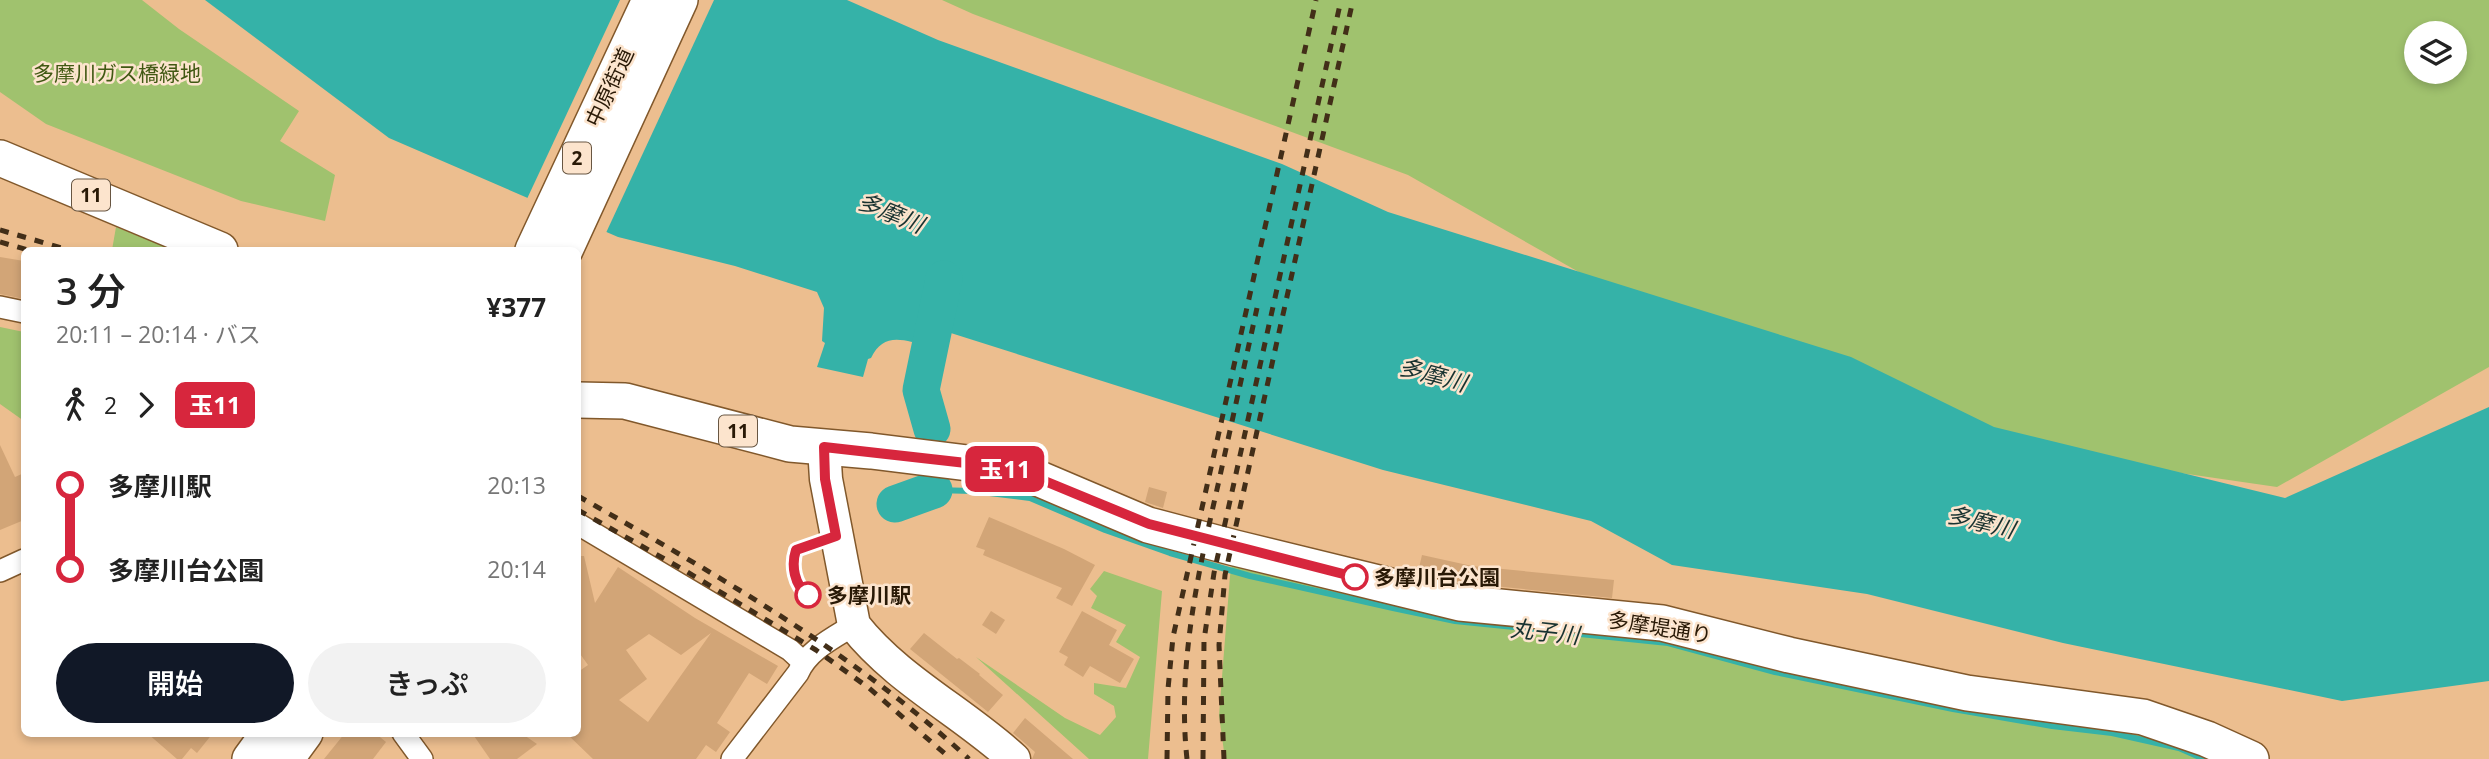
<!DOCTYPE html>
<html lang="ja">
<head>
<meta charset="utf-8">
<style>
  body { margin:0; font-family:"Open Sans","Noto Sans JP",sans-serif; background:#f2f2f2; color:#222; height:100vh; display:flex; flex-direction:column; font-size:26px; white-space:nowrap }
  * { box-sizing:border-box; margin:0 }
  p { font-size:23px; color:#767676 }
  .icon { flex:none; width:38px; height:38px; fill:none; stroke:currentColor; stroke-width:2; stroke-linecap:round; stroke-linejoin:round }
  .map { position:relative; flex:1; overflow:hidden }
  .details { position:absolute; left:21px; top:247px; width:560px; height:490px; display:flex; flex-direction:column; background:#fff; border-radius:10px; box-shadow:0 4px 10px #0003 }
  .details>* { flex:none }
  .badge { padding:0 14px; border-radius:10px; font-size:24px; line-height:46px }
  .tools { position:absolute; left:2404px; top:21px; display:grid; gap:14px }
  .tools a { display:grid; place-items:center; width:63px; height:63px; border-radius:50%; background:#fff; box-shadow:0 4px 10px #0003; font-size:35px }
  .map>.badge { position:absolute; translate:-50% -50%; box-shadow:0 0 0 4px #fff }
  .legs { display:flex; align-items:center; gap:10px; height:77px; padding:0 35px; font-size:23px }
  .legs p { margin-inline-start:auto }
  .headline { display:flex; align-items:center; justify-content:space-between; height:119px; padding:0 35px }
  h1 { font-size:38px; font-weight:600; line-height:52px }
  .action { display:flex; gap:14px; margin-top:auto; padding:14px 35px }
  .action a { flex:1; height:80px; border-radius:42px; background:#111827; color:#fff; font-size:28px; font-weight:600; line-height:80px; text-align:center }
  .action a+a { background:#f2f2f2; color:#222 }
  ul { padding:0 35px; list-style:none }
  li { display:flex; align-items:center; gap:24px; height:84px; font-size:26px }
  li i { display:grid; place-items:center; width:10px; height:100%; margin:0 9px; background:currentColor }
  li i::after { content:''; width:18px; height:18px; margin:-9px; border:5px solid; border-radius:50%; background:#fff }
  li p { margin-inline-start:auto }
  li:first-child i { background:linear-gradient(#0000 50%,currentColor 0) }
  li:last-child i { background:linear-gradient(currentColor 50%,#0000 0) }
  .map>svg:first-child { display:block }
  .green { fill:#a0c26e; fill-rule:evenodd }
  .water { fill:#35b2a8 }
  .pier { fill:#ecbe8f }
  .lines { fill:none; stroke-linecap:round; stroke-linejoin:round }
  .stream { stroke:#35b2a8; stroke-width:6 }
  .river { stroke:#35b2a8; stroke-width:37 }
  .building { fill:#d2a577; fill-rule:evenodd }
  .street-casing { stroke:#81582b; stroke-width:24 }
  .secondary-casing { stroke:#81582b; stroke-width:35 }
  .primary-casing { stroke:#81582b; stroke-width:38 }
  .street { stroke:#fff; stroke-width:21 }
  .secondary { stroke:#fff; stroke-width:32 }
  .primary { stroke:#fff; stroke-width:35 }
  .rail { stroke:#422e18; stroke-width:5; stroke-dasharray:9 9; stroke-linecap:butt }
  .line-1-casing { stroke:#fff; stroke-width:16 }
  .line-1 { stroke:#d7263d; stroke-width:10 }
  .stop-1-dot { fill:#fff; stroke:#d7263d; stroke-width:3.5 }
  .labels { text-anchor:middle; dominant-baseline:central; stroke-width:5; stroke-linejoin:round; paint-order:stroke }
  .shield { fill:#fce4cd; stroke:#685642; stroke-width:2 }
  .shield-label { font-size:19px; font-weight:bold; fill:#291906 }
  .park-label { font-size:21px; fill:#415913; stroke:#fce4cd }
  .street-label { font-size:21px; fill:#291906; stroke:#fce4cd }
  .stop-label { font-size:21px; font-weight:bold; fill:#291906; stroke:#fce4cd; text-anchor:start }
  .water-label { font-size:23px; font-style:italic; fill:#183230; stroke:#fce4cd }
</style>
</head>
<body>
<div class="map">
<svg width="2489" height="759" viewBox="0 0 2489 759">
  <rect width="100%" height="100%" fill="#ecbe8f"/>
  <g class="green">
    <path d="M0,0H142L179,29L299,111L280,141L335,175L325,221L241,201L46,124L0,92Z"/>
    <path d="M942,0H2489V367L2277,487L1848,425L1408,175L973,14ZM2417,33H2455V72H2417Z"/>
    <path d="M116,227L174,250H112Z"/>
    <path d="M0,327L24,332V421L0,404Z"/>
    <path d="M1235,548L1662,623L2251,759H1225L1219,715L1230,576Z"/>
    <path d="M1104,571L1162,591L1148,759H1089L976,657L1065,718L1100,735L1116,717L1114,706L1094,694V683L1126,688L1140,657L1116,642L1126,625L1091,608L1097,596L1090,589Z"/>
  </g>
  <path class="water" d="M205,0H847L938,40L1282,164L1388,212L1851,357L1994,427L2285,498L2489,407V681L2342,701L2063,643L1867,594L1672,565L1591,521L1383,470L935,328L912,342C893,337 880,339 871,358L868,359L863,377L817,367L825,343L822,341L824,308L817,292L735,266L618,237L389,138Z"/>
  <path class="pier" d="M620,0H714L605,235L526,201Z"/>
  <g class="lines">
    <path class="stream" d="M931,483L934,490L973,491L1030,498L1105,530L1170,553L1250,576L1393,608L1455,621L1668,643L1775,672L1953,709L2052,726L2112,733L2179,748L2204,759"/>
    <g class="river">
      <path d="M932,429L921,390L944,279"/>
      <path d="M895,504L934,490"/>
    </g>
  </g>
  <g class="building">
    <path d="M0,257L24,261V299L0,294Z"/>
    <path d="M0,445L15,477L24,473V520L0,530Z"/>
    <path d="M1149,487L1167,492L1163,508L1145,502Z"/>
    <path d="M989,517L1064,549L1095,565L1072,606L1056,598L1062,588L983,555L985,550L976,547Z"/>
    <path d="M1422,555L1472,566L1614,580L1612,598L1463,583L1418,572Z"/>
    <path d="M578,556H584L595,603L618,567L695,618L778,666L767,684L749,673L717,723L730,732L716,752L706,745L696,759H593L566,733H578V672L588,665L578,651ZM711,633L648,722L619,700L647,679L626,650L649,634L681,655Z"/>
    <path d="M991,611L1005,620L996,634L982,625Z"/>
    <path d="M1082,611L1117,630L1109,645L1134,659L1120,683L1090,666L1083,677L1064,665L1068,657L1059,652Z"/>
    <path d="M924,633L957,659L959,658L980,674L979,675L1003,695L988,712L910,649Z"/>
    <path d="M1025,718L1053,742L1073,759H1032L1035,752L1013,733Z"/>
    <path d="M147,733H213L197,753L191,748L182,759H177Z"/>
    <path d="M345,733H375L386,742L373,759H324Z"/>
    <path d="M472,733H521L537,744L517,759H490Z"/>
  </g>
  <g class="lines">
    <defs>
      <g id="street">
        <path d="M0,307L24,312"/>
        <path d="M578,524L790,650L803,662"/>
        <path d="M0,571L24,560"/>
        <path d="M403,733L422,759"/>
        <path d="M732,759L798,673C808,650 833,638 854,625"/>
      </g>
      <path id="secondary" d="M824,447L826,479L854,625C897,680 963,712 1014,759"/>
      <g id="primary">
        <path d="M0,158L220,250"/>
        <path d="M533,250L650,0"/>
        <path d="M565,250L680,0"/>
        <path d="M578,400L625,401L790,444L871,451L984,465L1035,477L1148,525L1235,548L1460,603L1662,623L1789,655L1967,693L2143,717L2207,739L2251,759"/>
        <path d="M250,759L269,733"/>
        <path d="M286,759L305,733"/>
      </g>
    </defs>
    <use href="#street" class="street-casing"/>
    <use href="#secondary" class="secondary-casing"/>
    <use href="#primary" class="primary-casing"/>
    <use href="#street" class="street"/>
    <use href="#secondary" class="secondary"/>
    <use href="#primary" class="primary"/>
    <g class="rail">
      <path d="M0,230L69,250"/>
      <path d="M0,242L28,250"/>
      <path d="M578,496C715,574 852,651 969,759"/>
      <path d="M578,510L684,570L816,650L869,688L951,759"/>
      <path d="M1167,759L1168,689L1173,637L1316,0"/>
      <path d="M1187,759C1177,667 1198,573 1218,485C1231,426 1244,367 1257,308"/>
      <path d="M1203,759L1204,640L1214,573L1341,0"/>
      <path d="M1224,759L1219,645L1225,575L1353,0"/>
    </g>
  </g>
  <g class="lines">
    <defs>
      <path id="line-1" d="M808,595C794,585 791,565 796,550L836,536L825,479L824,447L984,465L1035,477L1149,524L1355,577"/>
    </defs>
    <use href="#line-1" class="line-1-casing"/>
    <use href="#line-1" class="line-1"/>
  </g>
  <g class="stop-1-dot">
    <circle cx="1355" cy="577" r="12"/>
    <circle cx="808" cy="595" r="12"/>
  </g>
  <g class="labels">
    <g class="shield">
      <rect x="563" y="142.5" width="28" height="31" rx="5"/>
      <rect x="72" y="179.5" width="38" height="31" rx="5"/>
      <rect x="719" y="415.5" width="38" height="31" rx="5"/>
    </g>
    <g class="shield-label">
      <text x="577" y="158">2</text>
      <text x="91" y="195">11</text>
      <text x="738" y="431">11</text>
    </g>
    <g class="park-label">
      <text x="117" y="73">多摩川ガス橋緑地</text>
    </g>
    <g class="street-label">
      <text transform="translate(609 87) rotate(-65)">中原街道</text>
      <text transform="translate(1660 627) rotate(9)">多摩堤通り</text>
    </g>
    <g class="stop-label">
      <text x="1374" y="577">多摩川台公園</text>
      <text x="827" y="595">多摩川駅</text>
    </g>
    <g class="water-label">
      <text transform="translate(891 212) rotate(22)">多摩川</text>
      <text transform="translate(1433 374) rotate(15)">多摩川</text>
      <text transform="translate(1981 521) rotate(14)">多摩川</text>
      <text transform="translate(1545 631) rotate(6)">丸子川</text>
    </g>
  </g>
</svg>
<div class="tools">
<a><svg class="icon" aria-label="layers" viewBox="0 0 24 24"><path d="M12 4l9 5-9 5-9-5zM3 14l9 5 9-5"/></svg></a>
</div>
<b class="badge" style="left:1005px;top:469px;background:#d7263d;color:#fff">玉11</b>
<section class="details">
<div class="headline"><div><h1>3 分</h1><p>20:11 – 20:14 · バス</p></div><b>¥377</b></div>
<div class="legs"><svg class="icon" aria-label="walk" viewBox="0 0 24 24"><circle cx="13" cy="4" r="2"/><path d="M13 8l-2 6 4 7M11 14l-3 7M7 12l3-4h3l4 4"/></svg>2<svg class="icon" aria-label="forward" viewBox="0 0 24 24"><path d="M9 5l7 7-7 7"/></svg><b class="badge" style="background:#d7263d;color:#fff">玉11</b></div>
<ul>
<li><i style="color:#d7263d"></i><b>多摩川駅</b><p>20:13</p></li>
<li><i style="color:#d7263d"></i><b>多摩川台公園</b><p>20:14</p></li>
</ul>
<div class="action"><a>開始</a><a>きっぷ</a></div>
</section>
</div>
</body>
</html>
